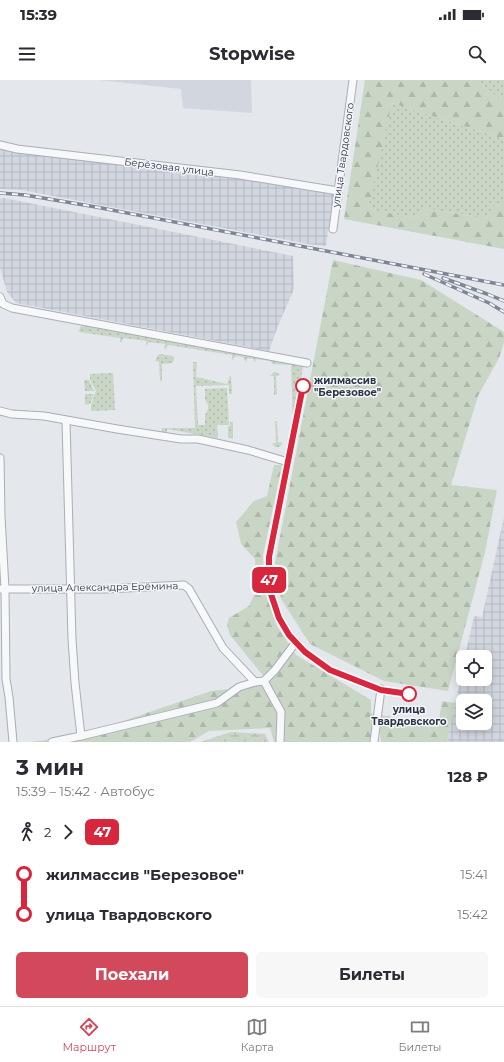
<!DOCTYPE html>
<html lang="ru">
<head>
<meta charset="utf-8">
<style>
  body { margin:0; font-family:Montserrat,sans-serif; background:#f7f7f7; color:#2b2b33; height:100vh; display:flex; flex-direction:column; font-size:15px; white-space:nowrap }
  * { box-sizing:border-box; margin:0 }
  p { font-size:13px; color:#7c7c81 }
  .icon { flex:none; width:22px; height:22px; fill:none; stroke:currentColor; stroke-width:2; stroke-linecap:round; stroke-linejoin:round }
  .map { position:relative; height:662px; overflow:hidden }
  .drawer { display:flex; flex-direction:column; background:#fff; flex:1 }
  .drawer>* { flex:none }
  .badge { padding:0 8px; border-radius:6px; font-size:14px; line-height:26px }
  .fabs { position:absolute; left:456px; top:570px; display:grid; gap:8px }
  .fabs a { display:grid; place-items:center; width:36px; height:36px; border-radius:6px; background:#fff; box-shadow:0 2px 10px #0003; font-size:20px }
  .map>.badge { position:absolute; translate:-50% -50%; box-shadow:0 0 0 2px #fff }
  .legs { display:flex; align-items:center; gap:6px; height:44px; padding:0 16px; font-size:13px }
  .legs p { margin-inline-start:auto }
  .head { display:flex; align-items:center; justify-content:space-between; height:68px; padding:0 16px }
  h1 { font-size:22px; font-weight:700; line-height:30px }
  .primary-button { display:flex; gap:8px; margin-top:auto; padding:8px 16px }
  .primary-button a { flex:1; height:46px; border-radius:6px; background:#d1495b; color:#fff; font-size:16px; font-weight:700; line-height:46px; text-align:center }
  .primary-button a+a { background:#f7f7f7; color:#2b2b33 }
  ul { padding:0 16px; list-style:none }
  li { display:flex; align-items:center; gap:14px; height:40px; font-size:15px }
  li i { display:grid; place-items:center; width:6px; height:100%; margin:0 5px; background:currentColor }
  li i::after { content:''; width:10px; height:10px; margin:-5px; border:3px solid; border-radius:50%; background:#fff }
  li p { margin-inline-start:auto }
  li:first-child i { background:linear-gradient(#0000 50%,currentColor 0) }
  li:last-child i { background:linear-gradient(currentColor 50%,#0000 0) }
  .status { display:flex; justify-content:space-between; align-items:center; height:28px; padding:0 20px; background:#fff; direction:ltr }
  .status svg { height:11px; fill:currentColor }
  header { display:flex; justify-content:space-between; align-items:center; height:52px; padding:0 16px; background:#fff; font-size:18px; font-weight:700 }
  .menu { display:flex; justify-content:space-around; align-items:center; height:56px; border-top:1px solid #e1e1e2; background:#fff; font-size:11px; color:#7c7c81 }
  .menu a { display:grid; justify-items:center; gap:2px }
  .menu .selected { color:#d1495b }
  .map>svg:first-child { display:block }
  .built { fill:#d2d6de }
  .industrial { fill:url(#industrial-grid); fill-rule:evenodd }
  .grass { fill:url(#grass-dots) }
  .forest { fill:url(#forest-firs) }
  .wetland { fill:url(#wetland-marsh) }
  .lines { fill:none; stroke-linecap:round; stroke-linejoin:round }
  .minor-casing { stroke:#a9aeb7; stroke-width:9 }
  .minor { stroke:#f7f8fa; stroke-width:7 }
  .rail-casing { stroke:#7d8696; stroke-width:3.5 }
  .rail { stroke:#f4f6f9; stroke-width:2; stroke-dasharray:6; stroke-linecap:butt }
  .line-1-casing { stroke:#fff; stroke-width:9 }
  .line-1 { stroke:#d7263d; stroke-width:6 }
  .stop-1-dot { fill:#fff; stroke:#d7263d; stroke-width:2 }
  .labels { text-anchor:middle; dominant-baseline:central; stroke-width:3; stroke-linejoin:round; paint-order:stroke }
  .street-label { font-size:10px; fill:#2b3445; stroke:#f4f6f9 }
  .stop-label { font-size:10px; font-weight:bold; fill:#2b3445; stroke:#f4f6f9; text-anchor:start }
</style>
</head>
<body>
<div class="status"><b>15:39</b><svg viewBox="0 0 49 12"><path d="M0 12V9h3v3zM5 12V6h3v6zM10 12V3h3v9zM15 12V0h3v12zM26 1h20v11H26zM47 4h2v5h-2z"/></svg></div>
<header><svg class="icon" aria-label="menu" viewBox="0 0 24 24"><path d="M4 6h16M4 12h16M4 18h16"/></svg>Stopwise<svg class="icon" aria-label="search" viewBox="0 0 24 24"><circle cx="10" cy="10" r="6"/><path d="M15 15l6 6"/></svg></header>
<div class="map">
<svg width="504" height="662" viewBox="0 0 504 662">
  <defs>
    <pattern id="industrial-grid" width="8" height="8" patternUnits="userSpaceOnUse"><rect width="8" height="8" fill="#d2d6de"/><path d="M0 4h8M4 0v8" fill="none" stroke="#b4b8c0"/></pattern>
    <pattern id="grass-dots" width="8" height="8" patternUnits="userSpaceOnUse"><rect width="8" height="8" fill="#c9d6c5"/><path d="M2 2h.1M6 6h.1" fill="none" stroke="#adb8ab" stroke-width="1.8" stroke-linecap="round"/></pattern>
    <pattern id="forest-firs" width="22" height="20" patternUnits="userSpaceOnUse"><rect width="22" height="20" fill="#c9d6c5"/><path d="M5 1l3.5 6h-7zM16 11l3.5 6h-7z" fill="#adb8ab"/></pattern>
    <pattern id="wetland-marsh" width="20" height="14" patternUnits="userSpaceOnUse"><rect width="20" height="14" fill="#c9d6c5"/><path d="M1 5h8M5 5V1M11 12h8M15 12V8" fill="none" stroke="#adb8ab"/></pattern>
  </defs>
  <rect width="100%" height="100%" fill="#e4e7ec"/>
  <path class="built" d="M99,0H251L252,33L183,28L181,9Z"/>
  <g class="industrial">
    <path d="M0,68L240,97L334,113L326,166L308,164L21,110L0,109Z"/>
    <path d="M4,118L293,176L294,209L278,246L269,271L16,223L7,212L0,187V119Z"/>
    <path d="M504,437V662H447L463,586V599H485V577H465L474,536L482,537ZM463,621H485V643H463Z"/>
  </g>
  <g class="grass">
    <path d="M477,0H504V23Z"/>
    <path d="M392,23L504,59V125L493,126L487,138L424,129L414,138L367,129Z"/>
    <path d="M83,245L291,283L290,285L274,284V285L270,281L256,279L255,282H254V279L247,278L246,282L243,277L236,276L232,280V275L168,265L166,269L164,268L165,264L149,262L146,266V261L123,258L122,262H120V258L79,252L80,247Z"/>
    <path d="M161,274L173,276L174,280L172,283L162,284V301H160L159,282L155,281L158,275Z"/>
    <path d="M193,282H197L196,297L227,304L230,296H231L232,314H229V305L196,306L198,345H205V335L208,329V325L205,319V309L227,308L229,345H217L218,358L167,349V354L161,352L162,348H195Z"/>
    <path d="M295,282L303,287L293,344L291,286Z"/>
    <path d="M274,292H276L280,295L276,296L277,314L274,315V296H270Z"/>
    <path d="M113,293L115,330L91,331V325L96,311L90,300V294Z"/>
    <path d="M84,300H89L94,311H85Z"/>
    <path d="M85,314H94L90,324L85,325Z"/>
    <path d="M275,341H277L278,362L283,363L279,367H275L272,363H276Z"/>
    <path d="M230,342H233V359L228,357V347L230,346Z"/>
  </g>
  <g class="forest">
    <path d="M365,0H477L504,23V59L392,23L368,129L414,138L424,129L487,138L493,126L504,125V169L344,139Z"/>
    <path d="M333,180L421,200L504,252V262L499,278L478,316L451,405L497,410L485,472L448,611L384,601L310,564L281,519L275,483Z"/>
    <path d="M274,385H282L263,475L264,510L277,546L296,575L371,620V633L438,646L442,621L455,623L447,662H381L380,653L374,655L373,662H274L270,648L209,651L190,662H30L82,655L211,611L264,605L269,603L230,555L227,545L229,538L249,526L256,511L255,479L241,464L236,442L254,421L267,416Z"/>
  </g>
  <path class="wetland" d="M231,652L265,654L269,662H200Z"/>
  <g class="lines">
    <defs>
      <g id="minor">
        <path d="M0,65L17,69L240,95L338,111"/>
        <path d="M333,149L353,0"/>
        <path d="M0,217L3,224L12,228L307,283"/>
        <path d="M0,331L12,334L44,336L117,349L181,359H198L248,370L288,382"/>
        <path d="M66,341L72,559L75,603L81,656"/>
        <path d="M0,378L1,436L5,509L6,599L9,617L13,662"/>
        <path d="M0,509H106L184,505L189,509L223,568L255,602"/>
        <path d="M264,601L281,632L280,662"/>
        <path d="M52,662L81,656L217,623L239,607L255,602L264,601L275,590L296,562"/>
        <path d="M374,662L381,609"/>
      </g>
    </defs>
    <use href="#minor" class="minor-casing"/>
    <use href="#minor" class="minor"/>
    <defs>
      <g id="rail">
        <path d="M0,113L25,115L96,127L504,205"/>
        <path d="M424,194L489,223L504,232"/>
        <path d="M443,198L487,214L504,221"/>
      </g>
    </defs>
    <use href="#rail" class="rail-casing"/>
    <use href="#rail" class="rail"/>
  </g>
  <g class="lines">
    <defs>
      <path id="line-1" d="M303,306L269,477V498L271,514L279,538L289,555L305,572L330,590L381,610L409,614"/>
    </defs>
    <use href="#line-1" class="line-1-casing"/>
    <use href="#line-1" class="line-1"/>
  </g>
  <g class="stop-1-dot">
    <circle cx="303" cy="306" r="7"/>
    <circle cx="409" cy="614" r="7"/>
  </g>
  <g class="labels">
    <g class="street-label">
      <text transform="translate(343 75) rotate(-82)">улица Твардовского</text>
      <text transform="translate(169 87) rotate(7)">Берёзовая улица</text>
      <text transform="translate(105 507) rotate(-1)">улица Александра Ерёмина</text>
    </g>
    <g class="stop-label">
      <text x="314" y="300">жилмассив<tspan x="314" dy="12">"Березовое"</tspan></text>
      <text x="409" y="629" text-anchor="middle">улица<tspan x="409" dy="12">Твардовского</tspan></text>
    </g>
  </g>
</svg>
<div class="fabs">
<a><svg class="icon" aria-label="locate" viewBox="0 0 24 24"><circle cx="12" cy="12" r="6"/><path d="M12 2v4M12 18v4M2 12h4M18 12h4"/></svg></a>
<a><svg class="icon" aria-label="layers" viewBox="0 0 24 24"><path d="M12 4l9 5-9 5-9-5zM3 14l9 5 9-5"/></svg></a>
</div>
<b class="badge" style="left:269px;top:500px;background:#d7263d;color:#fff">47</b>
</div>
<section class="drawer">
<div class="head"><div><h1>3 мин</h1><p>15:39 – 15:42 · Автобус</p></div><b>128 ₽</b></div>
<div class="legs"><svg class="icon" aria-label="walk" viewBox="0 0 24 24"><circle cx="13" cy="4" r="2"/><path d="M13 8l-2 6 4 7M11 14l-3 7M7 12l3-4h3l4 4"/></svg>2<svg class="icon" aria-label="forward" viewBox="0 0 24 24"><path d="M9 5l7 7-7 7"/></svg><b class="badge" style="background:#d7263d;color:#fff">47</b></div>
<ul>
<li><i style="color:#d7263d"></i><b>жилмассив &quot;Березовое&quot;</b><p>15:41</p></li>
<li><i style="color:#d7263d"></i><b>улица Твардовского</b><p>15:42</p></li>
</ul>
<div class="primary-button"><a>Поехали</a><a>Билеты</a></div>
</section>
<nav class="menu">
<a class="selected"><svg class="icon" aria-label="directions" viewBox="0 0 24 24"><path d="M12 3l9 9-9 9-9-9zM9 14v-3h6M13 9l2 2-2 2"/></svg>Маршрут</a>
<a><svg class="icon" aria-label="map" viewBox="0 0 24 24"><path d="M3 6l6-2 6 2 6-2v14l-6 2-6-2-6 2zM9 4v14M15 6v14"/></svg>Карта</a>
<a><svg class="icon" aria-label="tickets" viewBox="0 0 24 24"><path d="M3 7h18v10H3zM15 7v10"/></svg>Билеты</a>
</nav>
</body>
</html>
